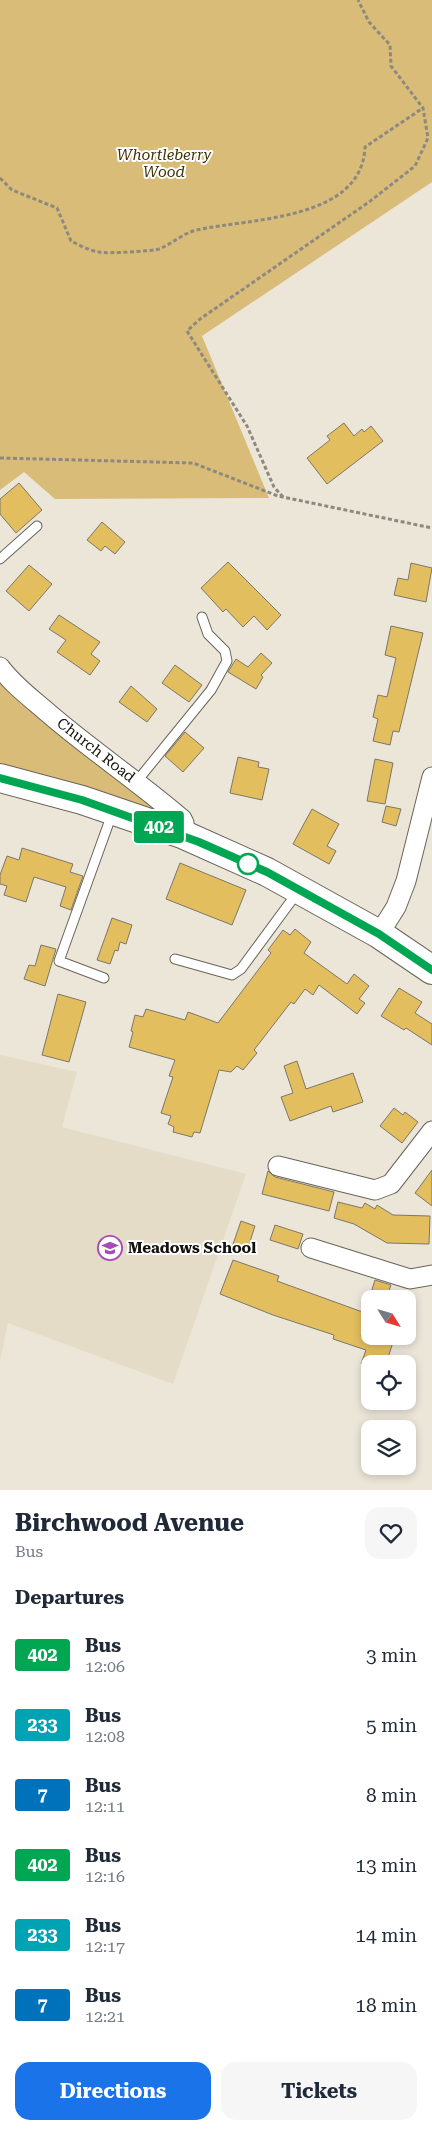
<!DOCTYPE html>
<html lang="en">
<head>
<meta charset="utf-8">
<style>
  body { margin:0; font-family:"Roboto Serif",serif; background:#f6f6f7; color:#1f2937; height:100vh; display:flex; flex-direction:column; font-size:19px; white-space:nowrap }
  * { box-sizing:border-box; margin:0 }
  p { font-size:16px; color:#747a83 }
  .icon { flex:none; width:28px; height:28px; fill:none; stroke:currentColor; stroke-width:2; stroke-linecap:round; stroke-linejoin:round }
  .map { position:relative; height:1490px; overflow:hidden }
  .sheet { display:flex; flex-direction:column; background:#fff; flex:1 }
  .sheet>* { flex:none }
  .badge { padding:0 10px; border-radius:4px; font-size:18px; line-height:32px }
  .needle { width:32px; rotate:127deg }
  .buttons { position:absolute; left:361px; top:1290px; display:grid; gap:10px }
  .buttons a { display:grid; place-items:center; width:55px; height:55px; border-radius:10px; background:#fff; box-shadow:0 2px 8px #0003; font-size:25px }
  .map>.badge { position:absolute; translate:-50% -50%; box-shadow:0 0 0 2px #fff }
  h2 { padding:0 15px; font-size:19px; line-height:45px }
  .round { display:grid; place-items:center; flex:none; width:52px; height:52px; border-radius:15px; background:#f6f6f7 }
  .headline { display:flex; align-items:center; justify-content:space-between; height:85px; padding:0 15px }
  h1 { font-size:24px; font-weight:700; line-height:38px }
  .action { display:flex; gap:10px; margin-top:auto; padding:10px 15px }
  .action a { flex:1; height:58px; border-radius:15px; background:#1a73e8; color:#fff; font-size:20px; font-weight:700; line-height:58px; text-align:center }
  .action a+a { background:#f6f6f7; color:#1f2937 }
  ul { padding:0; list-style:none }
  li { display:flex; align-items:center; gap:15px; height:70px; padding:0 15px }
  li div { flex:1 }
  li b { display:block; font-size:19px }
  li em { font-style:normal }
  li .badge { min-width:55px; font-weight:700; text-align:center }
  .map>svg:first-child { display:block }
  .built { fill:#e4dcc7 }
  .green { fill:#d8bc78 }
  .building { fill:#e3be5f; stroke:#7c776b }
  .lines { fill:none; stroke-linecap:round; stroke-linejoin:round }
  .service-casing { stroke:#696458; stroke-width:11 }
  .minor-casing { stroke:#696458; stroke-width:21 }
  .trunk-casing { stroke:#696458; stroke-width:30 }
  .path { stroke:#8d8980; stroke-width:3; stroke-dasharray:4 2.5; stroke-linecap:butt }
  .service { stroke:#fff; stroke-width:9 }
  .minor { stroke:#fff; stroke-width:19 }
  .trunk { stroke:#fff; stroke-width:28 }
  .line-casing { stroke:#fff; stroke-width:11 }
  .line { stroke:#00a651; stroke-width:8 }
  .stop-dot { fill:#fff; stroke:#00a651; stroke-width:2.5 }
  .labels { text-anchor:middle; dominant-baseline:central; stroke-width:4; stroke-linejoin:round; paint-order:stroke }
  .park-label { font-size:15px; font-style:italic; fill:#3e2f04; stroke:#fff }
  .street-label { font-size:15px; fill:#13110c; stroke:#fff }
  .poi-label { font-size:15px; font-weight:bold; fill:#13110c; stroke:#fff; text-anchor:start }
</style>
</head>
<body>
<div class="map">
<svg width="432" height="1490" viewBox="0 0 432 1490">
  <rect width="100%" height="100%" fill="#ece6d9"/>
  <path class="built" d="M0,1055L77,1072L62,1127L246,1174L173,1384L8,1323L0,1361Z"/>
  <g class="green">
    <path d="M0,0H432V182L202,336L269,498L55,499L24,472L0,490Z"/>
    <path d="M0,679L168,818L0,766Z"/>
  </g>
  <g class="building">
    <path d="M344,423L354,436L362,429L364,432L371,426L383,441L327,484L307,458L330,440L327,436Z"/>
    <path d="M19,483L42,510L16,533L0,514V499Z"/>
    <path d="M102,522L125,542L115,554L105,546L101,551L87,540Z"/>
    <path d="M228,562L281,615L267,630L254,616L243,627L226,609L223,612L201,588Z"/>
    <path d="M411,563L432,568L426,602L394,595L398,578L408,580Z"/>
    <path d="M29,565L52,584L29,611L6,591Z"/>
    <path d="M59,615L100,642L91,654L100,661L90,675L57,652L66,640L49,629Z"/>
    <path d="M391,626L423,633L399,732L393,731L390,745L373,741L378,719L373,717L378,695L387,697L396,658L385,655Z"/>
    <path d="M261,653L272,663L261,675L263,677L256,689L228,672L236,659L248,667Z"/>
    <path d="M175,665L202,685L189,702L162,683Z"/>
    <path d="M131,686L157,709L147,722L119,702Z"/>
    <path d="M185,732L204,748L183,772L165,756Z"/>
    <path d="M238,757L259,762L258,767L269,769L262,800L230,793Z"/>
    <path d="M375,759L393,763L385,804L367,801Z"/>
    <path d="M386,806L401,809L396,826L382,822Z"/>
    <path d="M312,809L339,824L327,846L336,851L329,864L293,844Z"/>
    <path d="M22,848L73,864L70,872L83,876L71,910L60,906L66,887L34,877L26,902L4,895L7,886L0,884V875L7,856L19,860Z"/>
    <path d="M180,863L246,890L232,925L166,899Z"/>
    <path d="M112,918L132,925L126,944L120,942L118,951L115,950L110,964L97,960Z"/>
    <path d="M295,929L311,942L304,953L347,984L354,974L369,986L359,999L365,1003L357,1014L319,985L313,995L305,989L294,1004L291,1002L254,1050L257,1053L243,1070L237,1066L231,1072L219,1070L200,1133L194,1132L192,1137L173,1132L174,1127L168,1124L171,1116L161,1113L173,1077L169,1076L175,1060L129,1047L133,1032L131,1031L135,1015L143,1017L146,1009L185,1020L188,1012L218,1023L271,953L268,950L283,930L290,935Z"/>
    <path d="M41,945L56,949L45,986L24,979L29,965L35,966Z"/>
    <path d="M399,988L422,1002L415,1013L432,1024V1045L406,1028L404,1030L381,1016Z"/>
    <path d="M58,994L86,1002L69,1062L42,1055Z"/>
    <path d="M297,1061L306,1089L353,1073L363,1102L333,1112L331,1106L290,1121L281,1097L293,1093L284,1066Z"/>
    <path d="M394,1108L403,1115L405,1112L418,1122L402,1143L380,1126Z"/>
    <path d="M432,1170V1206L415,1193Z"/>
    <path d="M268,1171L275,1177L334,1192L329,1211L262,1194Z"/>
    <path d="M338,1202L362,1208L365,1203L375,1209L377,1205L393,1215L430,1216L429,1244L387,1243L354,1224L334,1218Z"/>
    <path d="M241,1221L255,1226L246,1254L231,1250Z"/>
    <path d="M275,1225L303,1234L298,1249L270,1240Z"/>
    <path d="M233,1260L279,1276L277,1281L368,1314L361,1336H395L386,1364H361L366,1350L333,1339L334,1335L273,1315L220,1294Z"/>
    <path d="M375,1280L391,1285L386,1299H369Z"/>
  </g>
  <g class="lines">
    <defs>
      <g id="service">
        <path d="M0,559L37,526"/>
        <path d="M137,781L211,690L227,661L225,651L208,634L202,617"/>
        <path d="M175,959L232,975L241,969L297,893"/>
        <path d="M104,978L59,961L112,814"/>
      </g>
      <g id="minor">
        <path d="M0,667C13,685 31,698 47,712C91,750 139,782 182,819L184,823L182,834"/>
        <path d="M379,934L396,907L406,881L432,777"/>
        <path d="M278,1166L375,1190L391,1184L432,1131"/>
        <path d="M311,1248L410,1279L432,1275"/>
      </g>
      <path id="trunk" d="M0,778L82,800L182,834L267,872L379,934L432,970"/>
    </defs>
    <use href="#service" class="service-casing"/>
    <use href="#minor" class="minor-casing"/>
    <use href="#trunk" class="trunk-casing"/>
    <g class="path">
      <path d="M0,178L12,190L57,208L71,241C79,245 90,251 99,252C107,254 153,251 159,249C172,244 183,233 197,230C250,218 362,221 365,147L423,108"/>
      <path d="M0,458L193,463L278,496L432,528"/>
      <path d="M283,497L274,487L247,426L187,331L200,319L369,202L415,166L428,138L423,108L391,66L390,45L369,22L358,0"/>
    </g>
    <use href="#service" class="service"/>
    <use href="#minor" class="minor"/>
    <use href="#trunk" class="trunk"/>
  </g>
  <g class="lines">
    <defs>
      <path id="line" d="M0,778L82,800L199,842L267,872L379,934L432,970"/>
    </defs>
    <use href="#line" class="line-casing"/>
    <use href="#line" class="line"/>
  </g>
  <defs>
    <symbol id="school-ring" viewBox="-11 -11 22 22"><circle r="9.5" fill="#fff" stroke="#a64cb7" stroke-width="1.5"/><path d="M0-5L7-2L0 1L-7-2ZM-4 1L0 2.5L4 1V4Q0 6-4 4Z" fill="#a64cb7"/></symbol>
  </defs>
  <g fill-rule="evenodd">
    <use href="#school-ring" x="96" y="1234" width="28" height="28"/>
  </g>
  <circle class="stop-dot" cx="248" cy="864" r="10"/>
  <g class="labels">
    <g class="park-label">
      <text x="164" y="155">Whortleberry<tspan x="164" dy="17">Wood</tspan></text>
    </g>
    <g class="street-label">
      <text transform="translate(96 750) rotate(38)">Church Road</text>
    </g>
    <g class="poi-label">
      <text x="128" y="1248">Meadows School</text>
    </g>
  </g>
</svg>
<div class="buttons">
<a><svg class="needle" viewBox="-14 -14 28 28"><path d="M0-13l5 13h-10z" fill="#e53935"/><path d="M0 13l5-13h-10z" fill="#747a83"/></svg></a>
<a><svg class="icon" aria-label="locate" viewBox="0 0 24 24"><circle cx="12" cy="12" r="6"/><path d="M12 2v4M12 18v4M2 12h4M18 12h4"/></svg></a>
<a><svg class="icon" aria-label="layers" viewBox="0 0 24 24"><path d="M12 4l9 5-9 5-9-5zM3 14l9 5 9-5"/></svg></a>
</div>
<b class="badge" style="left:159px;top:827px;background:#00a651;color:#fff">402</b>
</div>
<section class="sheet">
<div class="headline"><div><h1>Birchwood Avenue</h1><p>Bus</p></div><a class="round"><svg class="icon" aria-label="heart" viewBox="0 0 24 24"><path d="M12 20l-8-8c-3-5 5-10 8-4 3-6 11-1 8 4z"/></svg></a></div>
<h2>Departures</h2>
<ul>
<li><span class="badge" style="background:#00a651;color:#fff">402</span><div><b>Bus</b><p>12:06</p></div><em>3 min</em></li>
<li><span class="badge" style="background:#00a3b4;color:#fff">233</span><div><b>Bus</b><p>12:08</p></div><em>5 min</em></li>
<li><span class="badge" style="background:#0072bc;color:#fff">7</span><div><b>Bus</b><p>12:11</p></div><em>8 min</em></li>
<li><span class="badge" style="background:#00a651;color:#fff">402</span><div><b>Bus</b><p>12:16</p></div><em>13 min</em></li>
<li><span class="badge" style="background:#00a3b4;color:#fff">233</span><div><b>Bus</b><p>12:17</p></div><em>14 min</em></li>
<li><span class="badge" style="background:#0072bc;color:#fff">7</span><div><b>Bus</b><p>12:21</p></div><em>18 min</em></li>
</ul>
<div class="action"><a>Directions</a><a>Tickets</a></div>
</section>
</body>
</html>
